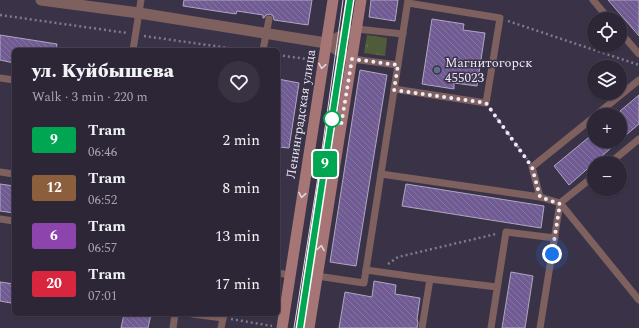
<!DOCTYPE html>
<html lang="en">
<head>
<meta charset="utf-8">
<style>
  body { margin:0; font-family:Spectral,serif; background:#383242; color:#f1f3f6; height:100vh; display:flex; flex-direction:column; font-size:15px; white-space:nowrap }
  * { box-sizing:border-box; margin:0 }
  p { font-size:13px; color:#a6a5ad }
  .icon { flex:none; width:22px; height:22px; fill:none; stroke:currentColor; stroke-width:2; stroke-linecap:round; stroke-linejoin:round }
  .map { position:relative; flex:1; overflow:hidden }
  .panel { position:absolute; left:12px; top:48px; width:268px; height:268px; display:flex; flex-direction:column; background:#2c2636; border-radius:6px; box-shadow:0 1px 3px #0004,0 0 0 1px #484351 }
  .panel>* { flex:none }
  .badge { padding:0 8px; border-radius:3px; font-size:14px; line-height:26px }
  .buttons { position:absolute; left:587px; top:12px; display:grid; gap:8px }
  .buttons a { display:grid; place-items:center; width:40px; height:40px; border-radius:50%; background:#2c2636; box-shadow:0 1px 3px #0004,0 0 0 1px #484351; font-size:20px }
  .you { position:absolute; width:20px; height:20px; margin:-10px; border:3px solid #fff; border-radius:50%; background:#1a73e8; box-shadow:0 0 0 6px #1a73e833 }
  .map>.badge { position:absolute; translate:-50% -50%; box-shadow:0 0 0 2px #fff }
  .round { display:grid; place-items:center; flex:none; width:42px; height:42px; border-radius:21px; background:#383242 }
  .headline { display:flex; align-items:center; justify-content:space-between; height:68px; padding:0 20px }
  h1 { font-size:19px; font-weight:800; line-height:30px }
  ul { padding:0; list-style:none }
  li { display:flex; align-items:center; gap:12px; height:48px; padding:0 20px }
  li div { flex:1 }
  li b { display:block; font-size:15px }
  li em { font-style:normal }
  li .badge { min-width:44px; font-weight:700; text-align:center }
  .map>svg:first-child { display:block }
  .grass { fill:url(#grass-tufts) }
  .building { fill:url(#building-back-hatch); stroke:#afa6c1 }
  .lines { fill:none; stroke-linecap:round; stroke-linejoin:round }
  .path { stroke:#7f7a8c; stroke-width:2.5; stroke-dasharray:2 3; stroke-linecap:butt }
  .service { stroke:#7e605f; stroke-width:7 }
  .minor { stroke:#7e605f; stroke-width:11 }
  .secondary { stroke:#a57675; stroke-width:11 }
  .tram { stroke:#dbd7e6; stroke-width:1 }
  .oneway { stroke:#dfd3de }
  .line-casing { stroke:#fff; stroke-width:9 }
  .line { stroke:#00a651; stroke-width:6 }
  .walk { stroke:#eeeaf8; stroke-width:4; stroke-dasharray:0 7.2 }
  .service-dot { fill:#5c6f8a; stroke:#3a3348; stroke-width:1.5 }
  .stop-dot { fill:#fff; stroke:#00a651; stroke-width:2 }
  .labels { text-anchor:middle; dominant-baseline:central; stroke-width:3; stroke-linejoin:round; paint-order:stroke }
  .poi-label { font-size:13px; fill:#eeeaf8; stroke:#3a3348; text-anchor:start }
  .street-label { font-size:13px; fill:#eeeaf8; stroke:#3a3348 }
</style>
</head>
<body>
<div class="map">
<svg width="639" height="328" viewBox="0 0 639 328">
  <defs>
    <pattern id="grass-tufts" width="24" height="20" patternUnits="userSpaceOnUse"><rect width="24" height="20" fill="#4f5b39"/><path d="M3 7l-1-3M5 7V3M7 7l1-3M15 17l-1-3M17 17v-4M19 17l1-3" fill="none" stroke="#697356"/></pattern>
    <pattern id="building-back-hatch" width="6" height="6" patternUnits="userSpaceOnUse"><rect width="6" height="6" fill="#705c93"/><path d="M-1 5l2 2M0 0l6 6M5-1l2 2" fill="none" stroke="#8574a3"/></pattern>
  </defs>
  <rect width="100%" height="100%" fill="#3a3348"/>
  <path class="grass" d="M367,35L387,38L385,56L364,53Z"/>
  <g class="building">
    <path d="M184,0H312L308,25L274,20L273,16L270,14L266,15L264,18H263V15L237,11L236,14L183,6Z"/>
    <path d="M371,0H398L395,21L369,17Z"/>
    <path d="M608,0H639V36Z"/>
    <path d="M432,19L464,24L463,30L485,33L477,86L454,83V89L422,84Z"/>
    <path d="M0,35L57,44L56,50H14V63L0,60Z"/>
    <path d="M360,70L387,75L356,266L330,262Z"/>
    <path d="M278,79L299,83L289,148L278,147Z"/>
    <path d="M639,95V124L620,140V111Z"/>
    <path d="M594,133V141H619L569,185L554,166Z"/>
    <path d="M0,184L14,186V213L0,211Z"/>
    <path d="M406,184L544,206L541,228L402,206Z"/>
    <path d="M511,272L533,276L525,328H502Z"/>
    <path d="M374,281L396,285L395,294L420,298L417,319L418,323L417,328H339L345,292L372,297Z"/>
    <path d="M0,282L14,284L11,303L0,301Z"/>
    <path d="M124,314H151L148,328H121Z"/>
  </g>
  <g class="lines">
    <g class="path">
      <path d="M0,15L127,33"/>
      <path d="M508,21L639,65"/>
      <path d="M144,36L243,50"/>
      <path d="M278,55L313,60"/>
      <path d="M491,110L527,159"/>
      <path d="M388,264L398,257L496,234"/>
      <path d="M231,319L272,326"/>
    </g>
    <g class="service">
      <path d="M593,0L609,19"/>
      <path d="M357,29L403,34"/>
      <path d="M620,32L639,54"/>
      <path d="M133,50L141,0"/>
      <path d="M263,50L269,19"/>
      <path d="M352,59L398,65"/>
      <path d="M0,78L14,80"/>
      <path d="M394,89L486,103L500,18L408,3"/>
      <path d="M596,115L639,80"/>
      <path d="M610,163L639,139"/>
      <path d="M0,172L14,174"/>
      <path d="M381,174L540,197L532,167L594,117"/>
      <path d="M540,197L560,203L639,300"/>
      <path d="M0,219L14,221"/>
      <path d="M366,270L430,279L422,328"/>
      <path d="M278,273L290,275"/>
      <path d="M317,276L364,283L408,0"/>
      <path d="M430,279L497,287"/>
      <path d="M192,314L223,318"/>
      <path d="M173,328L175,314"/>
      <path d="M221,328L224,314"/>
      <path d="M491,328L506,232L555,238"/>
      <path d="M540,328L560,203L594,176"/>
    </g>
    <g class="minor">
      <path d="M41,0L139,13L326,43L352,59"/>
      <path d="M326,43L357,29"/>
    </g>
    <g class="secondary">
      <path d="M282,328L333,0"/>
      <path d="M309,328L361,0"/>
    </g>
    <g class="tram">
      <path d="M329,142L350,0"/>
      <path d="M294,328L320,164L343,0"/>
      <path d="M300,328L321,192"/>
    </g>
  </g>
  <defs><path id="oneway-chevron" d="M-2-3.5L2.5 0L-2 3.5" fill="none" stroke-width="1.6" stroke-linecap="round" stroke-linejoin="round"/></defs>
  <g class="oneway">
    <use href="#oneway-chevron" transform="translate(322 66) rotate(99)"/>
    <use href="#oneway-chevron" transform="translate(302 195) rotate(99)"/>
    <use href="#oneway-chevron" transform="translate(321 248) rotate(-81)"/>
  </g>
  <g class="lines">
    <defs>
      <path id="line" d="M300,328L350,0"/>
    </defs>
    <use href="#line" class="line-casing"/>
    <use href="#line" class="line"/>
    <path class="walk" d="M332,119L341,126L352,59L398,65L394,90L486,103L532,167L540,197L560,204L552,254"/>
  </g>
  <circle class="service-dot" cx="437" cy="70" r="4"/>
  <circle class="stop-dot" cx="332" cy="119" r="8"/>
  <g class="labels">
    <g class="poi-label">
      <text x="445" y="63">Магнитогорск<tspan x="445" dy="15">455023</tspan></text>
    </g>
    <g class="street-label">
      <text transform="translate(301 114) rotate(-81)">Ленинградская улица</text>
    </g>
  </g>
</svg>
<div class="buttons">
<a><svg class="icon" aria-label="locate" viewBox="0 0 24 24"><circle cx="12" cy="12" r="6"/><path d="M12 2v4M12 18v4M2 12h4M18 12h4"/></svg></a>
<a><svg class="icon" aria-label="layers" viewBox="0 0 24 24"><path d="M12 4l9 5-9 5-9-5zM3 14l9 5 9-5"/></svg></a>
<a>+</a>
<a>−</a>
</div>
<div class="you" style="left:552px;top:254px"></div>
<b class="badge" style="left:325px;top:164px;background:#00a651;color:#fff">9</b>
<section class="panel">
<div class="headline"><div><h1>ул. Куйбышева</h1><p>Walk · 3 min · 220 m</p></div><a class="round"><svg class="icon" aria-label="heart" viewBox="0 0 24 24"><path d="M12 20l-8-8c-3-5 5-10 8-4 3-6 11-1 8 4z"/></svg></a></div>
<ul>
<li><span class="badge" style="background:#00a651;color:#fff">9</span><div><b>Tram</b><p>06:46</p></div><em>2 min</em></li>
<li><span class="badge" style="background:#8b5e3c;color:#fff">12</span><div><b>Tram</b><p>06:52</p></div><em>8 min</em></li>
<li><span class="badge" style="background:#8e44ad;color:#fff">6</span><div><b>Tram</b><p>06:57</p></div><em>13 min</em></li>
<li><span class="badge" style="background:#d7263d;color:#fff">20</span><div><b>Tram</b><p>07:01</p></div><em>17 min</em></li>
</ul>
</section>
</div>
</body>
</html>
